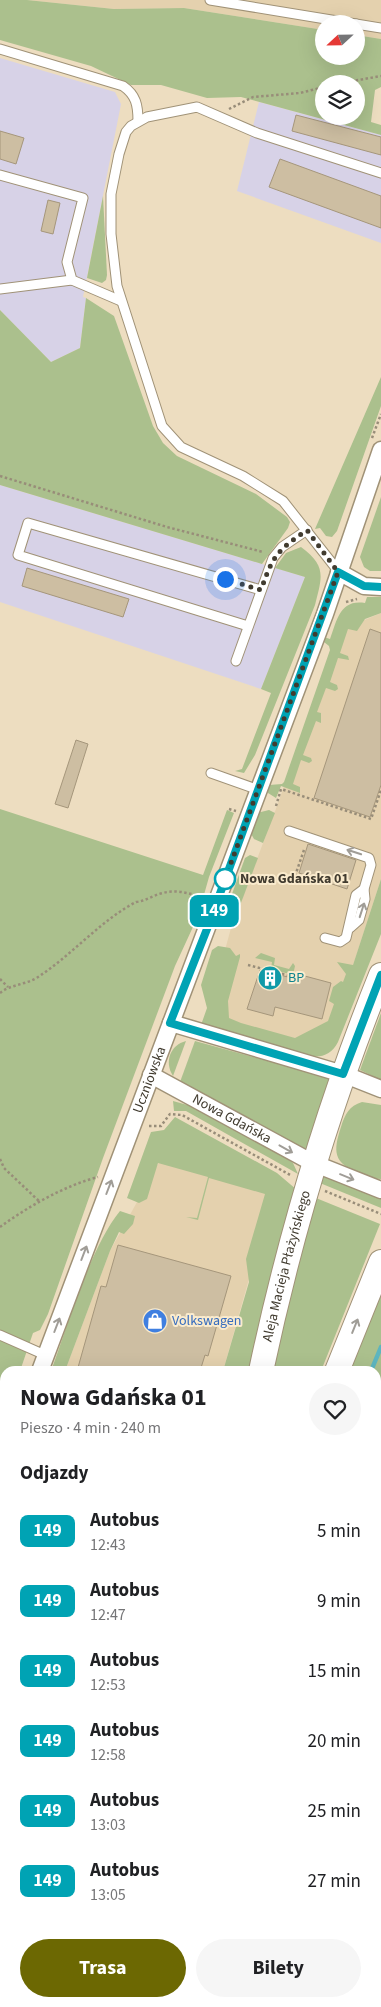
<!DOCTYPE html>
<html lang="pl">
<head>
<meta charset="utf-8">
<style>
  body { margin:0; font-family:"Source Sans 3",sans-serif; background:#f6f6f6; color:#202124; height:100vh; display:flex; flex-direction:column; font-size:19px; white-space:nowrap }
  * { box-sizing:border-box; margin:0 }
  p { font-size:16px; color:#757577 }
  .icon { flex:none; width:28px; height:28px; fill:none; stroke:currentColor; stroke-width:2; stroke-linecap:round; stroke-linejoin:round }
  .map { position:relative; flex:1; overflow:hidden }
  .side { position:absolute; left:0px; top:1366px; width:381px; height:641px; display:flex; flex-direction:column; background:#fff; border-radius:15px 15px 0 0; box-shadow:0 5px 20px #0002 }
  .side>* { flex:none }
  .badge { padding:0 10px; border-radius:8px; font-size:18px; line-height:32px }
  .needle { width:32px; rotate:248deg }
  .controls { position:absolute; left:315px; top:15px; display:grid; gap:10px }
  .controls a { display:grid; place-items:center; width:50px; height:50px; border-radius:50%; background:#fff; box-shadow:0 5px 20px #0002; font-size:25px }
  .you { position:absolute; width:25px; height:25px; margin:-12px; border:4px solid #fff; border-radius:50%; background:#1a73e8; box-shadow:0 0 0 8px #1a73e833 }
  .map>.badge { position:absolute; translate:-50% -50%; box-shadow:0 0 0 2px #fff }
  h2 { padding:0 20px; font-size:19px; line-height:45px }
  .round { display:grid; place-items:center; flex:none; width:52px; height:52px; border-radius:26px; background:#f6f6f6 }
  .overview { display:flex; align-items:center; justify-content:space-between; height:85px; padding:0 20px }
  h1 { font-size:24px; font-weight:700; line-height:38px }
  .cta { display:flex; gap:10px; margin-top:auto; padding:10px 20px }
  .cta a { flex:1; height:58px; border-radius:30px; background:#6c6802; color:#fff; font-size:20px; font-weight:700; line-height:58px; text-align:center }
  .cta a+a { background:#f6f6f6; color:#202124 }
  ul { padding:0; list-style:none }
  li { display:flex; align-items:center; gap:15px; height:70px; padding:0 20px }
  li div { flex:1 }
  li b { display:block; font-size:19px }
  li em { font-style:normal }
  li .badge { min-width:55px; font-weight:700; text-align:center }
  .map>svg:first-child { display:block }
  .built { fill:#e4d1ae }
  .industrial { fill:#d7d2e7 }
  .green { fill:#abc08d; fill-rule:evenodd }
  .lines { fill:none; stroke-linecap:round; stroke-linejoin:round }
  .stream { stroke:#5db5bf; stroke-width:4.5 }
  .building { fill:#cdbea2; stroke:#a5967b }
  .lane-casing { stroke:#a09277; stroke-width:11 }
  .street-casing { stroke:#a09277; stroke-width:19 }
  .secondary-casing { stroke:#a09277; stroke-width:26 }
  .path { stroke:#988d79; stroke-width:2.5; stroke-dasharray:2.5 2.5; stroke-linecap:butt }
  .lane { stroke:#fff; stroke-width:9 }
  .street { stroke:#fff; stroke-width:16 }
  .secondary { stroke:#fff; stroke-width:24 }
  .oneway { stroke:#a09d97 }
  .line-casing { stroke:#fff; stroke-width:11 }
  .line { stroke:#00a3b4; stroke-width:8 }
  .walk { stroke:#413b2f; stroke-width:5; stroke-dasharray:0 9 }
  .stop-dot { fill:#fff; stroke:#00a3b4; stroke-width:2.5 }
  .labels { text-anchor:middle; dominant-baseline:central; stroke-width:4; stroke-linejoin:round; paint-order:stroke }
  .stop-label { font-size:14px; font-weight:bold; fill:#413b2f; stroke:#faebcd; text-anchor:start }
  .culture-label { font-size:14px; fill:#0d838f; stroke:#faebcd; text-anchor:start }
  .street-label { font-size:14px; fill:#413b2f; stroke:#faebcd }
  .shop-label { font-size:14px; fill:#366cbe; stroke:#faebcd; text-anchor:start }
</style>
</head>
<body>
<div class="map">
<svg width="381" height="2007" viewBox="0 0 381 2007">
  <rect width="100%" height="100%" fill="#edddc0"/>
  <g class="built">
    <path d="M27,0H381V39L356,35V24H324V30L184,8L114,9Z"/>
    <path d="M381,613V879L336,1018L317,1044L223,1020L225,950L231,928L277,806L339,631Z"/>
    <path d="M164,1153L273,1194L223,1371H65L110,1251Z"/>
    <path d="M5,1576V1781L0,1779V1597Z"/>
  </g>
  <g class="industrial">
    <path d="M0,58L115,92L121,104L83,297L86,298L80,348L51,362L0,310Z"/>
    <path d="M259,102L381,135V243L237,191Z"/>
    <path d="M0,485L305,577L261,689L0,602Z"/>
    <path d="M0,1899L5,1900V1998L1,2007Z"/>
  </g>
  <g class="green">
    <path d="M0,0H27L114,9L184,8L324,30V56H356V35L381,39V87L375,90L371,122L381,125V135L241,97L207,98L161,85H131L91,66L0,40ZM324,84H356V116H324Z"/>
    <path d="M103,196L107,275L106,280L102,283L87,278Z"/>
    <path d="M86,298L114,316L153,426L163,443L177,456L256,494L287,517L290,522L288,528L262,564L0,485V310L51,362L80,348Z"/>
    <path d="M381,377V406L337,531L332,537L326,536L320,528L315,529Z"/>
    <path d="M381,497V571H370L364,567L360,557Z"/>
    <path d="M301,547C327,566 322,577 315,605L255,755L244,773L235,771L242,769L271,693L261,689L305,577L275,568L286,553Z"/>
    <path d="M367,597H381V613L365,619L357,631L348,629L340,653L348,656L349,660L338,658L330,682L337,685L338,689L335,691L326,688L317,712L321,713V723L316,721L303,755L311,758L312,761L309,763L301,760L293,784L300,787V793L281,786L276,798L268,793L267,789L269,785L282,784L284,782L330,650L329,646L324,642V637L330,639C337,620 340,599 365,603Z"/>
    <path d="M0,809L203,875L227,810L234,813L209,877L198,916L175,966L103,1158L48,1314L40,1330L33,1333L20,1371H5V1411L0,1426Z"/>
    <path d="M269,810L275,813L263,843L254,839L250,832L257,813Z"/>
    <path d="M250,855L258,858L233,924L225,921L224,916L245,858Z"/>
    <path d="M381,879V934L338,1042C332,1054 322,1058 310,1056L201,1025L207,1008L201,985L212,950L218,946L230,948L236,956L240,954V957L228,1001L229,1018L241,1023L295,1038L328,1021L334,1004L329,1001L333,987L341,981L343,982L346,974L337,962L353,965Z"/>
    <path d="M261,953L275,958L274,965L289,969L293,963L295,966L293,975L271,969L272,962L255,958Z"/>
    <path d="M381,1013V1080L360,1070Z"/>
    <path d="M186,1041L173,1076C164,1062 170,1045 186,1041Z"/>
    <path d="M195,1041L330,1078L309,1148L306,1151L180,1082Z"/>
    <path d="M173,1101L191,1106L285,1157L293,1163L298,1174L186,1111H174Z"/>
    <path d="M362,1102L381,1105V1179C373,1179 366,1176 359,1173C333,1163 333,1151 341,1127C345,1114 349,1106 362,1102Z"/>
    <path d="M175,1117L277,1173L297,1190L253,1371H223L249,1282L246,1259L265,1194L209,1178L198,1220L186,1217L197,1218L208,1177L158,1163L147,1199L139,1203L127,1198L151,1132L164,1130Z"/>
    <path d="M319,1173L381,1199V1208L315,1181Z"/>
    <path d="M311,1196L380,1224L321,1371H269Z"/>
    <path d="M120,1211L135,1216L133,1224L124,1234L119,1232L110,1251L65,1371H51C68,1325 90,1248 120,1211Z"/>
    <path d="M381,1283V1379L376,1390V1371H345Z"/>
    <path d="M381,1408V2007H105L107,2002H376V1420Z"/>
    <path d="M0,1647L5,1648V1674L0,1698Z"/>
  </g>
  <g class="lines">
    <path class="stream" d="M371,1371L381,1347"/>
  </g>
  <g class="building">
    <path d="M296,115L381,137V155L292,131Z"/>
    <path d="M0,131L24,138L16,164L0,159Z"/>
    <path d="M280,159L381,196V228L269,187Z"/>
    <path d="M48,200L60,203L53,234L41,231Z"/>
    <path d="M27,568L129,599L123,617L22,586Z"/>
    <path d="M370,629L381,633V785L370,817L314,798Z"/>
    <path d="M76,740L88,744L68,808L55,804Z"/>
    <path d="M308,844L356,860L347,889L299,873Z"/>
    <path d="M260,970L300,980L301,975L331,983L322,1019L275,1007L273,1016L247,1009Z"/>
    <path d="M118,1245L231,1276L208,1356L205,1355L200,1371H77L101,1286L106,1287Z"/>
  </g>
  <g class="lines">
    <defs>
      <g id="lane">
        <path d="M210,0L356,24"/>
        <path d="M356,24L381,28"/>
        <path d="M0,49L123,86C136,95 138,105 138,121"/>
        <path d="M0,175L83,198L67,262L72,280L121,301"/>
        <path d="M0,289L72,280"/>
        <path d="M339,572L283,501L243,476L181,447L162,426L117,286L111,234V194L119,154L126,132L131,126L147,117L197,107L257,133L381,173"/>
        <path d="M248,626L18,555L28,523L261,590"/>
        <path d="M236,661L273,558L282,547L307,530"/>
        <path d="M211,773L259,790"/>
        <path d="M289,831L369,858L371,865L364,889L365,899L359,920L350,928"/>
        <path d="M325,938L340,942L346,938L356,895L364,889"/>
        <path d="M0,1335L45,1355"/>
        <path d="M376,1537L381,1539"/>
      </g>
      <g id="street">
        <path d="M339,572L364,586L381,587"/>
        <path d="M171,1023L343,1074L381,1089"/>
        <path id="s1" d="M151,1075L313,1163L381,1190"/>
        <path id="s2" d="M40,1371L325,614L381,450"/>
        <path d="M376,1405L381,1393"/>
        <path d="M0,1497L5,1479"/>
        <path d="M98,2007L100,2002"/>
      </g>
      <g id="secondary">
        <path id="s3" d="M261,1371C290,1235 329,1104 381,975"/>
        <path d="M337,1371L381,1262"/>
        <path d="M34,2007L36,2002"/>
        <path d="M69,2007L71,2002"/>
      </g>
    </defs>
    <use href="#lane" class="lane-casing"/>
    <use href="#street" class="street-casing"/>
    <use href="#secondary" class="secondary-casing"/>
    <g class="path">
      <path d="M336,84L381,76"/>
      <path d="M229,109L253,97L300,93L324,87"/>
      <path d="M372,438L381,414"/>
      <path d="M0,476L167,527L263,552"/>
      <path d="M346,602L357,599"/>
      <path d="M276,806L281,789L371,819L381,790"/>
      <path d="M229,809L236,811"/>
      <path d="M295,876L304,850L306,851"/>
      <path d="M304,879L305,875"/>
      <path d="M248,965L298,978"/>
      <path d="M0,979L8,987"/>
      <path d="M0,993C11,984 26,985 38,977C72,955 100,921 136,902C146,901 153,895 163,893C177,889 190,894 204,897"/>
      <path d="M149,1126H161L170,1114L182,1115L292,1176"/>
      <path d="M0,1159L4,1168L40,1202"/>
      <path d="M325,1191L381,1214"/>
      <path d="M0,1227C29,1206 64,1186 98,1177"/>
      <path d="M376,1455L381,1439"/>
      <path d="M376,1469L381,1471"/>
      <path d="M0,1572H5"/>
      <path d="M376,1577L381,1579"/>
      <path d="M0,1706L5,1682"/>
      <path d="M0,1737L5,1738"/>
      <path d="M376,1758L381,1761"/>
      <path d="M376,1943L381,1946"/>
      <path d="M171,2007L172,2002"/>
    </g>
    <use href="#lane" class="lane"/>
    <use href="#street" class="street"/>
    <use href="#secondary" class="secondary"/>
  </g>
  <defs><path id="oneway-shaft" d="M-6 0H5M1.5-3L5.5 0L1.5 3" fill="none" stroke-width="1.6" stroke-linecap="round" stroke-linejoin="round" transform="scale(1.25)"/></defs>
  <g class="oneway">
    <use href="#oneway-shaft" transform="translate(354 852) rotate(-162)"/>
    <use href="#oneway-shaft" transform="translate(362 910) rotate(-72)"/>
    <use href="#oneway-shaft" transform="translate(286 1149) rotate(29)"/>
    <use href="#oneway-shaft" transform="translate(347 1177) rotate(22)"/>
    <use href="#oneway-shaft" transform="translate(109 1187) rotate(-69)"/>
    <use href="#oneway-shaft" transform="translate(84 1253) rotate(-69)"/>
    <use href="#oneway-shaft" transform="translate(57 1325) rotate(-69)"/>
    <use href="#oneway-shaft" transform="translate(355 1326) rotate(-68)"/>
  </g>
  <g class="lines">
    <defs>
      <path id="line" d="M381,587L364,586L338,572L207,929L170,1023L343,1074L381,975"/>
    </defs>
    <use href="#line" class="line-casing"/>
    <use href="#line" class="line"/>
    <path class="walk" d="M225,579L261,590C273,555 277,551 307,530L338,572L224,882L225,879"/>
  </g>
  <defs>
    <symbol id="building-disc" viewBox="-11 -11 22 22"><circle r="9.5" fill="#0f9aa8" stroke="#faebcd"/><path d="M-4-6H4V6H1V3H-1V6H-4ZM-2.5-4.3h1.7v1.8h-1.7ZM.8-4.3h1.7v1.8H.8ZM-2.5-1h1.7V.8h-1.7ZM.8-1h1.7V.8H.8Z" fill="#fff"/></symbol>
    <symbol id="shop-disc" viewBox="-11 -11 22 22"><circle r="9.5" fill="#3f7fe0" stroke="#faebcd"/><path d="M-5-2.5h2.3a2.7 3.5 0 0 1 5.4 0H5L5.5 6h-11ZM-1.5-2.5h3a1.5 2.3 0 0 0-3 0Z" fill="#fff"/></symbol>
  </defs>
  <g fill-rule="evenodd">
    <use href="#building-disc" x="256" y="964" width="28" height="28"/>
    <use href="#shop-disc" x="141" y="1307" width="28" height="28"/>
  </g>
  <circle class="stop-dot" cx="225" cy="879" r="10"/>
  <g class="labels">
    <g class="stop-label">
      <text x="240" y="879">Nowa Gdańska 01</text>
    </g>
    <g class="culture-label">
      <text x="288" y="978">BP</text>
    </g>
    <g class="street-label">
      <text stroke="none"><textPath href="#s2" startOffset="311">Uczniowska</textPath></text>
      <text stroke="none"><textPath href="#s1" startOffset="92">Nowa Gdańska</textPath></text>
      <text stroke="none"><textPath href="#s3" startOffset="108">Aleja Macieja Płażyńskiego</textPath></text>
    </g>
    <g class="shop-label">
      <text x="172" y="1321">Volkswagen</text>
    </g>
  </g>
</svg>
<div class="controls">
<a><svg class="needle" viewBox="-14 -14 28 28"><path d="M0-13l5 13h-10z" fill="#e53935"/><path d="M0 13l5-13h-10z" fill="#757577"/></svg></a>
<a><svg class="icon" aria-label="layers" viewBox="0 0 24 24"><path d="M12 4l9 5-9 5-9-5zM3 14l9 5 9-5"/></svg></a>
</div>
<div class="you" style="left:225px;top:579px"></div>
<b class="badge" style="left:214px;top:911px;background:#00a3b4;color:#fff">149</b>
<section class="side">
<div class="overview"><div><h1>Nowa Gdańska 01</h1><p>Pieszo · 4 min · 240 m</p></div><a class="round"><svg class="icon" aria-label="heart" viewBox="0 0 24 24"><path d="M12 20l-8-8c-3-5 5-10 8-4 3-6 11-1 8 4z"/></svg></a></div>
<h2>Odjazdy</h2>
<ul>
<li><span class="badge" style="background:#00a3b4;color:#fff">149</span><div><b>Autobus</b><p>12:43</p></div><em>5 min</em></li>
<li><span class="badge" style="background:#00a3b4;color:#fff">149</span><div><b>Autobus</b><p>12:47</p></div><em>9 min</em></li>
<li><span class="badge" style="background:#00a3b4;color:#fff">149</span><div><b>Autobus</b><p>12:53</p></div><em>15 min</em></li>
<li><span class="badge" style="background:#00a3b4;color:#fff">149</span><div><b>Autobus</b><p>12:58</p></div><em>20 min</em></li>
<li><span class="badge" style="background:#00a3b4;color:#fff">149</span><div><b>Autobus</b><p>13:03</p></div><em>25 min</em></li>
<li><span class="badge" style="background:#00a3b4;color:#fff">149</span><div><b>Autobus</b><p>13:05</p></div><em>27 min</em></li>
</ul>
<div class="cta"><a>Trasa</a><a>Bilety</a></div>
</section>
</div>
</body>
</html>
